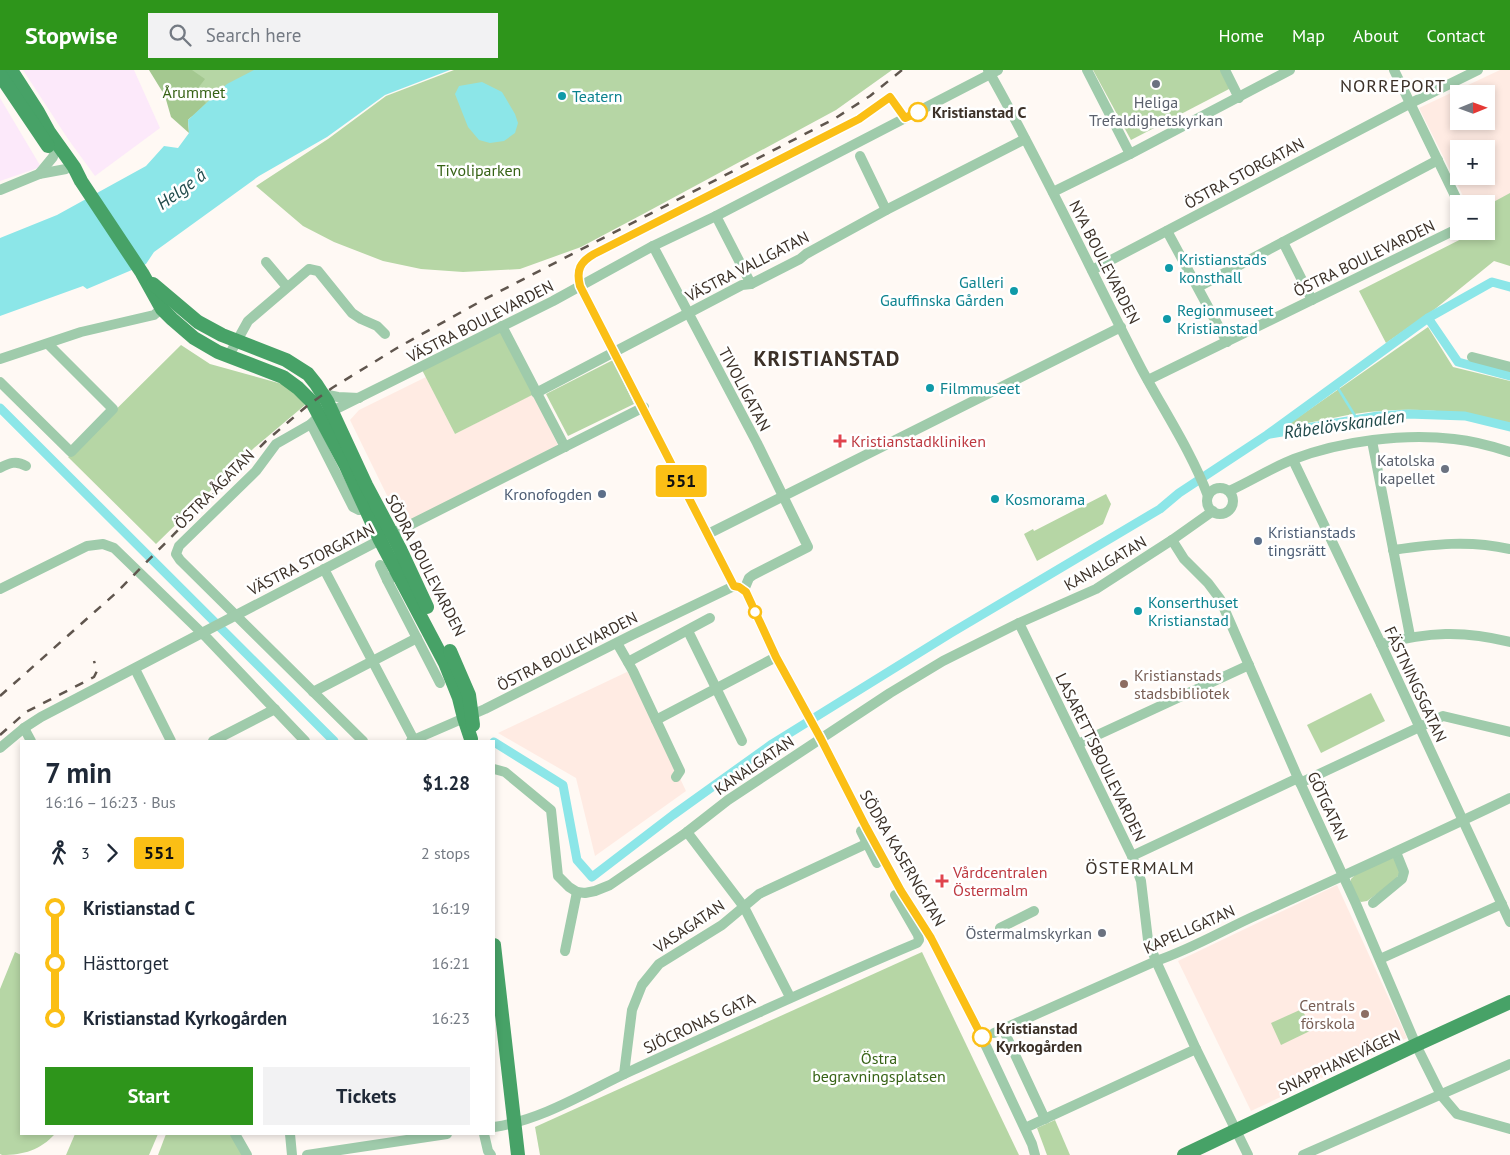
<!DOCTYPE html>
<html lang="en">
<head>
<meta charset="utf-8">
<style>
  body { margin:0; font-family:"PT Sans",sans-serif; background:#f2f2f3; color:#1f2937; height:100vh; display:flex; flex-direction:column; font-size:19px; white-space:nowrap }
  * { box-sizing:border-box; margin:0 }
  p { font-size:16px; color:#747a83 }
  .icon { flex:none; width:28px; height:28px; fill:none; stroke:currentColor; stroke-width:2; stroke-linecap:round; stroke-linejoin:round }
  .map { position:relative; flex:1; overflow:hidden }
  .side { position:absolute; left:20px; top:670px; width:475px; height:395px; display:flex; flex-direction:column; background:#fff; border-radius:0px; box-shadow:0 2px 8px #0003 }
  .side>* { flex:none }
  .badge { padding:0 10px; border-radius:4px; font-size:18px; line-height:32px }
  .needle { width:32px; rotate:89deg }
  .buttons { position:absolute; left:1450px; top:15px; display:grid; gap:10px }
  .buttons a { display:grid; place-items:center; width:45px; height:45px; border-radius:0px; background:#fff; box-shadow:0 2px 8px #0003; font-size:25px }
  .map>.badge { position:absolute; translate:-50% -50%; box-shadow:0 0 0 2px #fff }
  .legs { display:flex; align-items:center; gap:8px; height:55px; padding:0 25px; font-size:16px }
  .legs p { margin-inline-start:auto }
  .overview { display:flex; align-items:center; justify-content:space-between; height:85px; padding:0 25px }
  h1 { font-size:28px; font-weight:600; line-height:38px }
  .button { display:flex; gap:10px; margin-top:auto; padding:10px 25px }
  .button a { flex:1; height:58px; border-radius:0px; background:#2e951b; color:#fff; font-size:20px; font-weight:600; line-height:58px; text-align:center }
  .button a+a { background:#f2f2f3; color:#1f2937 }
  ul { padding:0 25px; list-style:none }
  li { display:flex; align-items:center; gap:18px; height:55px; font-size:19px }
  li i { display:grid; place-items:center; width:8px; height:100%; margin:0 6px; background:currentColor }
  li i::after { content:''; width:12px; height:12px; margin:-6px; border:4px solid; border-radius:50%; background:#fff }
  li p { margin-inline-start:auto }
  li:first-child i { background:linear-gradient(#0000 50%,currentColor 0) }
  li:last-child i { background:linear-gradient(currentColor 50%,#0000 0) }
  header { display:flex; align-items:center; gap:30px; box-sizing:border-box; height:70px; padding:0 25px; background:#2e951b; color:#fff }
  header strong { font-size:24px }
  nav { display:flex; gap:28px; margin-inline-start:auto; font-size:18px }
  .search { width:350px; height:45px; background:#f2f2f3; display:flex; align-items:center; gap:12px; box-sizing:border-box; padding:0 18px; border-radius:0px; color:#747a83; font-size:19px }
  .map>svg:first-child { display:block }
  .industrial { fill:#fce9fa }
  .education { fill:#ffebe3; fill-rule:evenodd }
  .green { fill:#b6d6a5 }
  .forest { fill:#a4c890 }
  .water { fill:#8ce6e8 }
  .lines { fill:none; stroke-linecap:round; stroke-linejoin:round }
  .stream { stroke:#8ce6e8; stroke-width:2.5 }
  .canal { stroke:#8ce6e8; stroke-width:9 }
  .minor { stroke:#9fcbab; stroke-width:10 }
  .major { stroke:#47a267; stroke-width:14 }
  .rail { stroke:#60564e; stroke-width:2.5; stroke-dasharray:9 9; stroke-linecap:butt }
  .line-1-casing { stroke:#fff; stroke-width:11 }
  .line-1 { stroke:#fbbf15; stroke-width:8 }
  .worship-dot { fill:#6b7280; stroke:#fff; stroke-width:2 }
  .culture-dot { fill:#0f9aa8; stroke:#fff; stroke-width:2 }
  .stop-1-dot { fill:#fff; stroke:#fbbf15; stroke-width:2.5 }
  .health-dot { fill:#e0444e; stroke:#fff; stroke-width:2 }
  .service-dot { fill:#5c6f8a; stroke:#fff; stroke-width:2 }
  .education-dot { fill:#8d6e63; stroke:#fff; stroke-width:2 }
  .labels { text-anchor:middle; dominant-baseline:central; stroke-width:5; stroke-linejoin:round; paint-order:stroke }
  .park-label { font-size:16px; fill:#376316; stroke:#fff }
  .culture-label { font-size:16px; fill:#0d838f; stroke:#fff; text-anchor:start }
  .worship-label { font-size:16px; fill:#5b616d; stroke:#fff; text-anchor:end }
  .stop-label { font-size:16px; font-weight:bold; fill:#3c3128; stroke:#fff; text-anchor:start }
  .street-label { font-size:16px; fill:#3c3128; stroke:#fff }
  .health-label { font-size:16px; fill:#be3a42; stroke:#fff; text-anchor:start }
  .service-label { font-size:16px; fill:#4e5e75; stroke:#fff; text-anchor:end }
  .education-label { font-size:16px; fill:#785e54; stroke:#fff; text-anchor:start }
  .neighbourhood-label { font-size:18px; letter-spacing:1px; fill:#3c3128; stroke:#fff }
  .water-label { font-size:18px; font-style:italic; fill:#224b4c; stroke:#fff }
  .district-label { font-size:21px; font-weight:bold; letter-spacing:1px; fill:#3c3128; stroke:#fff }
</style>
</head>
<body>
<header>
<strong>Stopwise</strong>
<div class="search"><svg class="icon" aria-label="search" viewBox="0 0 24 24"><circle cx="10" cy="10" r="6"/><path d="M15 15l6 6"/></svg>Search here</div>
<nav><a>Home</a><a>Map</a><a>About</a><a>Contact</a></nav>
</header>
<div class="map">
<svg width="1510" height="1085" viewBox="0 0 1510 1085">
  <rect width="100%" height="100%" fill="#fff9f4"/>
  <g class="industrial">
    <path d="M23,0H134L160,58L95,106L68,69Z"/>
    <path d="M0,28L41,97L0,111Z"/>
  </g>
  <g class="education">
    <path d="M1500,0H1510V124L1486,136V134H1467L1419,38ZM1459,24H1486V51H1459ZM1459,79H1486V106H1459Z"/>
    <path d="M426,307L455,364L533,324L558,375L402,456L350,350L359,340Z"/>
    <path d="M629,601L686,721L595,786L576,708L498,663Z"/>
    <path d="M1337,815L1407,968L1251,1041L1178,891Z"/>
  </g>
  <g class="green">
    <path d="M154,0H295L186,49Z"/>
    <path d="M454,0H892L836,40L645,143L581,177L520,199L463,202L421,199L383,191L334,172L303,156L256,116L328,69L386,26Z"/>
    <path d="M1093,0H1222L1231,18L1131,70Z"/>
    <path d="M1510,123V196L1494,191L1435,239L1386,273L1359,221L1477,161H1486V136Z"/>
    <path d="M502,256L536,323L455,364L421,298Z"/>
    <path d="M1428,257L1453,297L1510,311V353C1467,343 1424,337 1380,341C1350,343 1321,351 1292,356L1290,353Z"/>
    <path d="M181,275L210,294L282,314L298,325L305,335L254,378L156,474L68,387Z"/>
    <path d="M613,290L634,334L568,366L546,324Z"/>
    <path d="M1106,424L1111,434L1103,454L1037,491L1024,464L1033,459L1034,461Z"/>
    <path d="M1371,623L1385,651L1321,683L1307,655Z"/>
    <path d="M1391,788H1395L1400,802L1395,811L1367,831L1361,832L1358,830L1351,814V809L1356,804Z"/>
    <path d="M15,882L21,885V1064H55C40,1080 24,1085 2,1085L0,1084V919Z"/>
    <path d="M922,882L1019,1085H540L535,1057Z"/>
    <path d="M1302,939L1312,960L1281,975L1271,953Z"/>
    <path d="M1055,1050L1070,1085H1047L1037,1058Z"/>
    <path d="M75,1064H158L149,1085H66Z"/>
    <path d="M166,1064H235L243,1085H158Z"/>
  </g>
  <path class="forest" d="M149,0H192L205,9L195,22L206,33L188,50L189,63L171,47L165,26Z"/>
  <g class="water">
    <path d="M254,0H450L385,25L327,67L259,106L154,182L146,194L87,219L83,216L0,246V168L57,145L146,96L164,76L178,78L189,63L188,50L227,14Z"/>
    <path d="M482,12L502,22L515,44L518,53L515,63L504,71L490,73L479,70L468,57L455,24L459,16Z"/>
  </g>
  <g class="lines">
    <path class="stream" d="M1336,315L1357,349"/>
    <g class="canal">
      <path d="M1428,248L1458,292L1510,306"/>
      <path d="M0,338L334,671"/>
      <path d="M1270,364L1378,346L1408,344L1465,346L1510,357"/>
      <path d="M494,672L563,715L577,790L592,807L673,745L772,674L951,563L1160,439L1179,423L1267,365L1428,248L1492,212L1510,217"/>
    </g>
    <g class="minor">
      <path d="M988,0C1043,97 1090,199 1141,298C1164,341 1191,381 1208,426"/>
      <path d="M1087,0L1130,84"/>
      <path d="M1225,0L1239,28"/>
      <path d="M1394,0L1459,134"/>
      <path d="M860,86L886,140"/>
      <path d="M39,104L53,87L57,73"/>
      <path d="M0,120L39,104L66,99"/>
      <path d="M1053,122L1130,84L1290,0"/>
      <path d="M716,146L751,214"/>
      <path d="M1167,161L1227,272"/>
      <path d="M1283,172L1312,230"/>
      <path d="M653,176L757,373L808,477L753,505L749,508L744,520"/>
      <path d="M266,192L287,217"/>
      <path d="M1092,200L1411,33L1478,0"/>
      <path d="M580,216L734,516L739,517L746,522L776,587L821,669L866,757L901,821L931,868L978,959L1032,1074L1035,1085"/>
      <path d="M1198,217L1438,90"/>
      <path d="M502,256L565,377"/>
      <path d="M228,287L248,251L309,199L318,201L352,243L361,249L377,256L385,264"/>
      <path d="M1472,287L1510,297"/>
      <path d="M0,289L81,262L154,245L166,235"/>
      <path d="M1148,310L1459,158"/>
      <path d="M0,312L71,382L113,339L48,274"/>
      <path d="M536,323L742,215L751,214L800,189L806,184L886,140L1025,69"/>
      <path d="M323,324L338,327L359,328"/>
      <path d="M311,354L353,437L359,440L366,439"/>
      <path d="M1372,371L1410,566"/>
      <path d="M1293,390L1381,574L1510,852"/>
      <path d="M0,398C9,393 16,390 26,396"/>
      <circle cx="1220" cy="431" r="13"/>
      <path d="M1229,421C1251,411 1271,398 1294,389C1341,371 1404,363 1454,369C1473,371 1492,376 1510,382"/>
      <path d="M708,464L1121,257"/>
      <path d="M1172,470L1184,489L1208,513L1220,529L1298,708L1356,834L1416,975L1441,1025L1457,1044L1510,1059"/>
      <path d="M1393,480C1434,474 1469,470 1510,479"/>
      <path d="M380,495L387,510"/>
      <path d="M324,499L414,670"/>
      <path d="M399,504L387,510L440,613"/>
      <path d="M0,519L87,476L103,474L114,478L207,568L305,671"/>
      <path d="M1019,553L1132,786L1141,811L1148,870L1156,891L1196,979L1248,1085"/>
      <path d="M688,561L742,671"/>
      <path d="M617,573L633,601L680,701L676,707"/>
      <path d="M1381,574C1428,562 1463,560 1510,572"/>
      <path d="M628,592L710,548"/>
      <path d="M135,599L171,671"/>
      <path d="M313,622L417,568"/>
      <path d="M656,650L776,587"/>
      <path d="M24,658L31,671"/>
      <path d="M213,671L275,639"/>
      <path d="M363,671L180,490L176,484L179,476L256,401L276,374L311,354L316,349L553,231L653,176L716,146L998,0"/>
      <path d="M411,671L485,639L632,565L734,516"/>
      <path d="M1078,674L1249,595"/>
      <path d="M0,678L24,658L41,647L380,470L644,337"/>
      <path d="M494,699L505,702L551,740L558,806L569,817L577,822L585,823L595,821L610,815L687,762L728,730L890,623L943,591L1019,553L1096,519L1172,470L1213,441"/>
      <path d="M1300,713L1443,646L1510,662"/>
      <path d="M861,761L877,793"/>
      <path d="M687,762L744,837L790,927"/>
      <path d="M1132,786L1298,708"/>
      <path d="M1373,833L1402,809L1404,802L1396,782"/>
      <path d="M1000,858L1034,841"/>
      <path d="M565,881L577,822"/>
      <path d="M1380,889L1502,834"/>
      <path d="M1003,959L1045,1049"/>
      <path d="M994,963L1156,891C1192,879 1225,859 1259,844C1343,806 1427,768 1510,728"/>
      <path d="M624,1004L632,940L642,915L659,894L722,855L759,824L866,774"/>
      <path d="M494,1057C545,1049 587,1021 633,1000C727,957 821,913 917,873L919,870L918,865L895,825"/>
      <path d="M1025,1058L1196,979"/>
      <path d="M235,1064L247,1085"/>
      <path d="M290,1064L292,1085"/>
      <path d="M484,1064L488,1081L491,1085"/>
      <path d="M307,1085L447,1064"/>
      <path d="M1303,1085L1510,994"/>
    </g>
    <g class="major">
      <path d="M11,0L38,42L49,62L74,97L81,111L142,203L162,239L172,249L194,268L218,282L283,307L298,318L312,332L346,396L380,470L445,593L459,628L464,648L471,669"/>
      <path d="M0,5L48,76"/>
      <path d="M153,214L198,252L222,265L286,290L308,304L316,314L327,331L366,415L400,479L427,537"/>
      <path d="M450,581L469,625L473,655"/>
      <path d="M494,875L518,1085"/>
      <path d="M1184,1085L1416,975L1510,932"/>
    </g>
    <g class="rail">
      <path d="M0,626L117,522L266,371L307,336L332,318L397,278L483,230L834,49L870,26L902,0"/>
      <path d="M0,665L26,642L94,607L97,601L94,591"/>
    </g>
  </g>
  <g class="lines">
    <defs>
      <path id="line-1" d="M918,42L905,48L890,27L859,49L594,184C580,192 576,200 580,216L734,516L739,517L746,522L776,587L821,669L866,757L901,821L931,868L982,967"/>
    </defs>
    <use href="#line-1" class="line-1-casing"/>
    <use href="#line-1" class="line-1"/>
  </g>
  <g class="worship-dot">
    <circle cx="1156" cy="14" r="5"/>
    <circle cx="1445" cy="399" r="5"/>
    <circle cx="1102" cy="863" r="5"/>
  </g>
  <g class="culture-dot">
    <circle cx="562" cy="26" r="5"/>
    <circle cx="1169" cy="198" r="5"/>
    <circle cx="1014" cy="221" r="5"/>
    <circle cx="1167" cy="249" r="5"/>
    <circle cx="930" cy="318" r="5"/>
    <circle cx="995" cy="429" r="5"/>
    <circle cx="1138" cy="541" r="5"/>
  </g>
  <g class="stop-1-dot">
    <circle cx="918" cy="42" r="9"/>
    <circle cx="755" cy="542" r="6"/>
    <circle cx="982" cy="967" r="9"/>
  </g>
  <g class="health-dot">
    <path d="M837.5 363.5h5v5h5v5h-5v5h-5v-5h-5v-5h5z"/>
    <path d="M939.5 803.5h5v5h5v5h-5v5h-5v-5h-5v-5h5z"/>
  </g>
  <g class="service-dot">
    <circle cx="602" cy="424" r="5"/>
    <circle cx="1258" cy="471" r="5"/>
  </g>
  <g class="education-dot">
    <circle cx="1124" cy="614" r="5"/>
    <circle cx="1365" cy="944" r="5"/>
  </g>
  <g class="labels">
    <g class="park-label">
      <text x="194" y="22">Årummet</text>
      <text x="479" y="100">Tivoliparken</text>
      <text x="879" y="988">Östra<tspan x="879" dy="18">begravningsplatsen</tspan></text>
    </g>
    <g class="culture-label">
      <text x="572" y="26">Teatern</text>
      <text x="1179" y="189">Kristianstads<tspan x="1179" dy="18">konsthall</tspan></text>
      <text x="1004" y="212" text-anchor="end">Galleri<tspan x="1004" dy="18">Gauffinska Gården</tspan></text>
      <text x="1177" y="240">Regionmuseet<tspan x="1177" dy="18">Kristianstad</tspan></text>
      <text x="940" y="318">Filmmuseet</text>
      <text x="1005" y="429">Kosmorama</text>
      <text x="1148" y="532">Konserthuset<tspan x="1148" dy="18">Kristianstad</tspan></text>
    </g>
    <g class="worship-label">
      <text x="1156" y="32" text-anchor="middle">Heliga<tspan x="1156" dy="18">Trefaldighetskyrkan</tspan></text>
      <text x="1435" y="390">Katolska<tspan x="1435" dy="18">kapellet</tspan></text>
      <text x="1092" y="863">Östermalmskyrkan</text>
    </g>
    <g class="stop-label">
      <text x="932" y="42">Kristianstad C</text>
      <text x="996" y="958">Kristianstad<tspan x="996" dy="18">Kyrkogården</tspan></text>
    </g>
    <g class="street-label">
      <text transform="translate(1244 103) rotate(-28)">ÖSTRA STORGATAN</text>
      <text transform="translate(1364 188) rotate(-26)">ÖSTRA BOULEVARDEN</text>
      <text transform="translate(1105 192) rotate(63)">NYA BOULEVARDEN</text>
      <text transform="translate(747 196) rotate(-27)">VÄSTRA VALLGATAN</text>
      <text transform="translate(480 251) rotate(-27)">VÄSTRA BOULEVARDEN</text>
      <text transform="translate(745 319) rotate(62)">TIVOLIGATAN</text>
      <text transform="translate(214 419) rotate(-45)">ÖSTRA ÅGATAN</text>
      <text transform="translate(311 489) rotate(-27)">VÄSTRA STORGATAN</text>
      <text transform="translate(1105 493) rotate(-30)">KANALGATAN</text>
      <text transform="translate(426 495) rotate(63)">SÖDRA BOULEVARDEN</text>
      <text transform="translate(567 581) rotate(-27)">ÖSTRA BOULEVARDEN</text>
      <text transform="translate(1416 614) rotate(65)">FÄSTNINGSGATAN</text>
      <text transform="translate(1101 687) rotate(64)">LASARETTSBOULEVARDEN</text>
      <text transform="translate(754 695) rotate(-34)">KANALGATAN</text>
      <text transform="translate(1328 736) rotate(65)">GÖTGATAN</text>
      <text transform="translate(903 788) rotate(60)">SÖDRA KASERNGATAN</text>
      <text transform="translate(689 856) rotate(-34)">VASAGATAN</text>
      <text transform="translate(1189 859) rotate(-24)">KAPELLGATAN</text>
      <text transform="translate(699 953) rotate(-25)">SJÖCRONAS GATA</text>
      <text transform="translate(1339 992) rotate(-25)">SNAPPHANEVÄGEN</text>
    </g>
    <g class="health-label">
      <text x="851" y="371">Kristianstadkliniken</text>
      <text x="953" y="802">Vårdcentralen<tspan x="953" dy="18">Östermalm</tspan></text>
    </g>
    <g class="service-label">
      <text x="592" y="424">Kronofogden</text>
      <text x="1268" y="462" text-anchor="start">Kristianstads<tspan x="1268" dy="18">tingsrätt</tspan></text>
    </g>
    <g class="education-label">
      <text x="1134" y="605">Kristianstads<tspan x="1134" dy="18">stadsbibliotek</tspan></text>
      <text x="1355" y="935" text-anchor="end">Centrals<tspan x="1355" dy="18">förskola</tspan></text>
    </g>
    <g class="neighbourhood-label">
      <text x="1393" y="15">NORREPORT</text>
      <text x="1140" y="797">ÖSTERMALM</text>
    </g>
    <g class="water-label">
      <text transform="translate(181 119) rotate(-36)">Helge å</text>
      <text transform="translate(1344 354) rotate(-8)">Råbelövskanalen</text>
    </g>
    <g class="district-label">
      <text x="827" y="288">KRISTIANSTAD</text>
    </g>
  </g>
</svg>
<div class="buttons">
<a><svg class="needle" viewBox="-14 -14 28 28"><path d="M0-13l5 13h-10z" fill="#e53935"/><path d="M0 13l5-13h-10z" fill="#747a83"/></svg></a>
<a>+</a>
<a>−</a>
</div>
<b class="badge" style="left:681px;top:411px;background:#fbbf15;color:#111">551</b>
<section class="side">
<div class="overview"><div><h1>7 min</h1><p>16:16 – 16:23 · Bus</p></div><b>$1.28</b></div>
<div class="legs"><svg class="icon" aria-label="walk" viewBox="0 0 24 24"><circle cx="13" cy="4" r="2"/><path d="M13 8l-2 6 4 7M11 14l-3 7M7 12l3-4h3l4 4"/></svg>3<svg class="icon" aria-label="forward" viewBox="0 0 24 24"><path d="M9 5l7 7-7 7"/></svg><b class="badge" style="background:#fbbf15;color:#111">551</b><p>2 stops</p></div>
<ul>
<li><i style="color:#fbbf15"></i><b>Kristianstad C</b><p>16:19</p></li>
<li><i style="color:#fbbf15"></i><span>Hästtorget</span><p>16:21</p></li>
<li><i style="color:#fbbf15"></i><b>Kristianstad Kyrkogården</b><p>16:23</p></li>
</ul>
<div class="button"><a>Start</a><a>Tickets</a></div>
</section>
</div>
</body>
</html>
